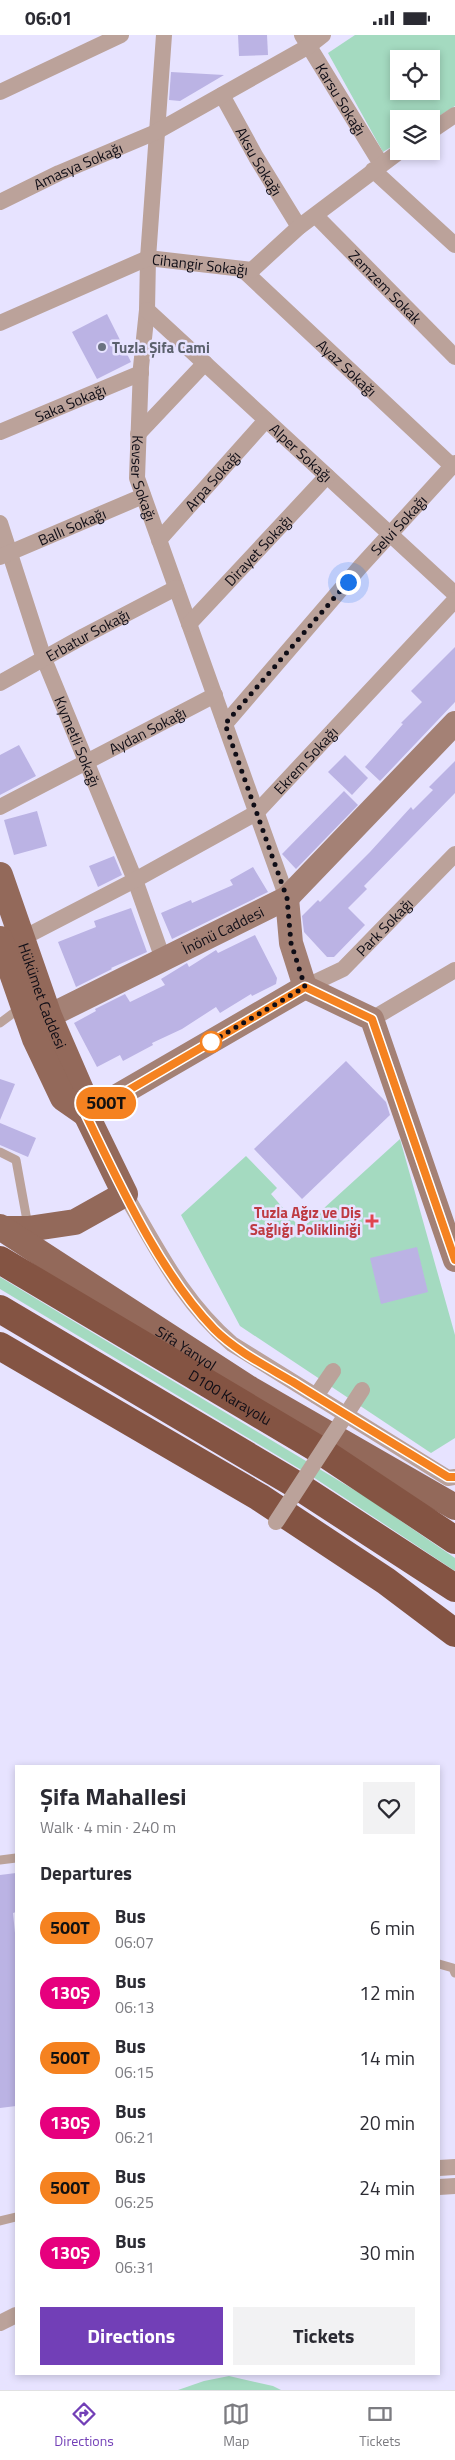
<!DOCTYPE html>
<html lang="en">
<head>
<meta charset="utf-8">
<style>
  body { margin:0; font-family:"Titillium Web",sans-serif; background:#f2f2f3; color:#2b2b33; height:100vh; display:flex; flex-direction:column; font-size:19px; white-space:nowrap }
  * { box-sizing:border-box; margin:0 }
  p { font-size:16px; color:#7c7c81 }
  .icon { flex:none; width:28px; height:28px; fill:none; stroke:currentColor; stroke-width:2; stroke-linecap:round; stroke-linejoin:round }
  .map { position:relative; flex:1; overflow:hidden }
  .panel { position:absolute; left:15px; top:1730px; width:425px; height:610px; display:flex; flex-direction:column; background:#fff; border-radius:0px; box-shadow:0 2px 8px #0003 }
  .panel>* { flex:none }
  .badge { padding:0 10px; border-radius:16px; font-size:18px; line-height:32px }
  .fabs { position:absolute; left:390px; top:15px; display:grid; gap:10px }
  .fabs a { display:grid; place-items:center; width:50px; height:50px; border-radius:0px; background:#fff; box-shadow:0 2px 8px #0003; font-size:25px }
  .you { position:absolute; width:25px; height:25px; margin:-12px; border:4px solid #fff; border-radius:50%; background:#1a73e8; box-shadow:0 0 0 8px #1a73e833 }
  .map>.badge { position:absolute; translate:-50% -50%; box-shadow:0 0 0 2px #fff }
  h2 { padding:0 25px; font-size:19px; line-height:45px }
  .round { display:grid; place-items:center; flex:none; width:52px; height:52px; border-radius:0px; background:#f2f2f3 }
  .head { display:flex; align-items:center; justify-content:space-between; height:85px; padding:0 25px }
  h1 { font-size:24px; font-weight:700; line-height:38px }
  .cta { display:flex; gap:10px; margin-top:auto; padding:10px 25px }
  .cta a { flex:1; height:58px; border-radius:0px; background:#723fb7; color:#fff; font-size:20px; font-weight:700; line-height:58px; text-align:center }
  .cta a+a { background:#f2f2f3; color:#2b2b33 }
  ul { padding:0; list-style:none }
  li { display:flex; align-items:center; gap:15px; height:65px; padding:0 25px }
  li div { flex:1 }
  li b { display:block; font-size:19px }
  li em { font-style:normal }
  li .badge { min-width:55px; font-weight:700; text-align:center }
  .status { display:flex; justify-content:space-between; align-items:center; height:35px; padding:0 25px; background:#fff; direction:ltr }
  .status svg { height:14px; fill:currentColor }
  .menu { display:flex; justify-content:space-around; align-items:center; height:70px; border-top:1px solid #e1e1e2; background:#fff; font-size:14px; color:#7c7c81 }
  .menu a { display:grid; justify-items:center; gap:2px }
  .menu .on { color:#723fb7 }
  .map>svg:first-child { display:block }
  .green { fill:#a4dac0; fill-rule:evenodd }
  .building { fill:#bbb3e4 }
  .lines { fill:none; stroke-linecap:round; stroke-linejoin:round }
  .lane { stroke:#bba29a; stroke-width:9 }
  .street { stroke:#bba29a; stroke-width:16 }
  .secondary { stroke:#a48175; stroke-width:24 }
  .primary { stroke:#93695a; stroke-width:26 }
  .highway { stroke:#845443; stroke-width:28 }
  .street-bridge { stroke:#bba29a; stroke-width:16 }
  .line-casing { stroke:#fff; stroke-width:11 }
  .line { stroke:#f58220; stroke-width:8 }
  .walk { stroke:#0f0d16; stroke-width:5; stroke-dasharray:0 9 }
  .worship-dot { fill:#6b7280; stroke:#e7e3ff; stroke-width:2 }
  .stop-dot { fill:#fff; stroke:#f58220; stroke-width:2.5 }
  .health-dot { fill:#e0444e; stroke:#e7e3ff; stroke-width:2 }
  .labels { text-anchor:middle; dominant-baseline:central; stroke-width:5; stroke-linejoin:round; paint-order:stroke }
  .street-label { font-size:15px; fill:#0f0d16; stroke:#e7e3ff }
  .worship-label { font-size:15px; font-weight:bold; fill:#5b616d; stroke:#e7e3ff; text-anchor:start }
  .health-label { font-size:15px; font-weight:bold; fill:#be3a42; stroke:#e7e3ff; text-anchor:end }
</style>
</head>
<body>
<div class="status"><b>06:01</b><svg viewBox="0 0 49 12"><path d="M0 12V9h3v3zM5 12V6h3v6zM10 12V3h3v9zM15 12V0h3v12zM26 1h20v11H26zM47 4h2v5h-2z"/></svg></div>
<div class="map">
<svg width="455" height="2355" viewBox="0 0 455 2355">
  <rect width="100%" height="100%" fill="#e7e3ff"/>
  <g class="green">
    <path d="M355,0H455V71L431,86V84H399V107L383,117L328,18ZM399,24H431V56H399Z"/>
    <path d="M400,1104L455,1300V1403L431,1418L240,1291L181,1180L246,1121L277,1153L271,1159L301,1194Z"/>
    <path d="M0,1242L366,1462L455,1523V1536L313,1442L0,1254Z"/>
    <path d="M229,2341L273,2351L281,2355H178L204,2346Z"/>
  </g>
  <g class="building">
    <path d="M238,0H267L268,20L239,21Z"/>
    <path d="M171,37L224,40L180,66L169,65Z"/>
    <path d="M107,279L131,327L97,344L72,297Z"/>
    <path d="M455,612V667L380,746L365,732L403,689L401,688L422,667L411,656Z"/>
    <path d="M19,710L36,741L0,760V720Z"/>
    <path d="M345,720L368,743L352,760L328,737Z"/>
    <path d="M455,726V758L364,851L367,854L348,873L365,890L334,922H327L304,897L302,881L318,865L320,867L370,817L411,772L413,775L433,755L429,752Z"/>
    <path d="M344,756L358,770L296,834L282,819Z"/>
    <path d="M37,776L47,811L14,820L4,785Z"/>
    <path d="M114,821L122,840L98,852L89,831Z"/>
    <path d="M253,832L268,857L172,904L161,878L191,865L192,868L233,850L230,845Z"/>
    <path d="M131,873L147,917L111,933L112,934L76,952L58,907L96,892L94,886Z"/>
    <path d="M255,900L277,943L276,949L252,961L251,959L220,978L216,972L182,994L152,1008L153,1010L123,1026L120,1020L97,1032L74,988L96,976L95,974L125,959L130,967L165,950L161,944L187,928L189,932L216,915L218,918Z"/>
    <path d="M346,1026L386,1067L390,1080L302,1164L254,1114Z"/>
    <path d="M0,1044L15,1049L0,1085Z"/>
    <path d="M0,1088L36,1103L28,1122L0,1110Z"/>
    <path d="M417,1212L428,1257L381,1269L370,1223Z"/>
    <path d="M16,1838V1877L13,1878L16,1908V2071L0,2073V1840Z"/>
  </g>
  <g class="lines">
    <g class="lane">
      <path d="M0,988L20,973"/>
      <path d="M0,1117L16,1125L28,1191"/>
      <path d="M0,1825L16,1823"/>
      <path d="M439,1929L453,1933L455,1938"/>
      <path d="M0,2186L16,2182"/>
    </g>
    <g class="street">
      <path id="s1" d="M164,0L148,223L147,275L141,332L137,443L287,863"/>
      <path id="s2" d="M302,0L381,129"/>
      <path d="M0,57L121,0"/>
      <path id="s3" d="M222,60L256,122L299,192"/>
      <path d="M431,96L455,80"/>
      <path d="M373,135L455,210"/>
      <path id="s4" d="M0,167L59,138L156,97L309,11L323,0"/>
      <path id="s5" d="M316,181L455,322"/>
      <path id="s6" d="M242,234L452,431"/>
      <path id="s7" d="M147,275L455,559"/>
      <path id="s8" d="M0,288L148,223L252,235L299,192L400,116"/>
      <path id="s9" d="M0,397L141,338"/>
      <path d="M138,399L205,328"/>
      <path id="s10" d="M0,488L44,624L135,845L163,924"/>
      <path id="s11" d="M159,505L266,385"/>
      <path id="s12" d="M0,522L143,461"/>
      <path id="s13" d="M189,589L327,441"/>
      <path id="s14" d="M0,648L84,601L176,553"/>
      <path id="s15" d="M225,689L360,532L455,428"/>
      <path id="s16" d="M0,772L215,660"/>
      <path id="s17" d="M21,904L135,845L256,778L455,565"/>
      <path id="s18" d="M305,952L343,934L455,819"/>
      <path d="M372,984L455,935"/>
      <path d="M125,1159C158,1215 182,1266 232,1309L448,1443L455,1442"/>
      <path d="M316,1361L333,1336"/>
      <path d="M439,2133L455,2132"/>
      <path d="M439,2152L455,2151"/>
      <path d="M0,2288L16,2280"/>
    </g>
    <g class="secondary">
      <path d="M287,863L291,908L305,952"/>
      <path d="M305,952L372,984L455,1225"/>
      <path id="s19" d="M49,981L287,863L455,688"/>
      <path d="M86,1079L305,952"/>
    </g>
    <g class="primary">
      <path id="s20" d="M0,840L49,981L81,1055L86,1079L125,1159L75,1187L28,1194H4"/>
      <path d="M0,904L35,1004L63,1063L86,1079"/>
      <path id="s21" d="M0,1192L250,1354L455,1472"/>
    </g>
    <g class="highway">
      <path id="s22" d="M0,1225L318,1414L455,1505"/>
      <path d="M0,1274L295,1449L455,1553"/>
      <path d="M0,1311L259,1462L386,1546L455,1598"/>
    </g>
    <path class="street-bridge" d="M276,1487L362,1355"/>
  </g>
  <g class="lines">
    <defs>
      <path id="line" d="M455,1225L372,984L305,952L86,1080C120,1150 160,1238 214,1294C236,1316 266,1331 293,1347C344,1379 396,1410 448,1442H455"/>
    </defs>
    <use href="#line" class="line-casing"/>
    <use href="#line" class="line"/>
    <path class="walk" d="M211,1007L204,1011L305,952L291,908L287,863L225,689L348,547"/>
  </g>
  <circle class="worship-dot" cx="102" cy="312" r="5"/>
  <circle class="stop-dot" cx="211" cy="1007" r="10"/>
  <path class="health-dot" d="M369.5 1178.5h5v5h5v5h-5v5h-5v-5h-5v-5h5z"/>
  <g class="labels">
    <g class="street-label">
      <text stroke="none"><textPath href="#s2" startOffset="75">Karsu Sokağı</textPath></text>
      <text stroke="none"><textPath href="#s3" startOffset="76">Aksu Sokağı</textPath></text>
      <text stroke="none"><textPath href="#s4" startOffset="86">Amasya Sokağı</textPath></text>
      <text stroke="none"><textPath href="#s8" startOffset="214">Cihangir Sokağı</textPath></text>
      <text stroke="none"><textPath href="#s5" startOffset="99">Zemzem Sokak</textPath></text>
      <text stroke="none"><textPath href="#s6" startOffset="144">Ayaz Sokağı</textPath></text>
      <text stroke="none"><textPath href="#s9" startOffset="76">Saka Sokağı</textPath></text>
      <text stroke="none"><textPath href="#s7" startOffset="210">Alper Sokağı</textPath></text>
      <text stroke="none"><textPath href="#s1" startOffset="445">Kevser Sokağı</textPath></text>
      <text stroke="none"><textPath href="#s11" startOffset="80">Arpa Sokağı</textPath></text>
      <text stroke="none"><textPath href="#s15" startOffset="264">Selvi Sokağı</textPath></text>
      <text stroke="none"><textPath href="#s12" startOffset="78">Ballı Sokağı</textPath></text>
      <text stroke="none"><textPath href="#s13" startOffset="101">Dirayet Sokağı</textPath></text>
      <text stroke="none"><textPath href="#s14" startOffset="100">Erbatur Sokağı</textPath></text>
      <text stroke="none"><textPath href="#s16" startOffset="166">Aydan Sokağı</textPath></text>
      <text stroke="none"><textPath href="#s10" startOffset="232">Kıymetli Sokağı</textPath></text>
      <text stroke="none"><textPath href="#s17" startOffset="339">Ekrem Sokağı</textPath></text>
      <text stroke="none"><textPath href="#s18" startOffset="101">Park Sokağı</textPath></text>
      <text stroke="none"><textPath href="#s19" startOffset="194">İnönü Caddesi</textPath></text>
      <text stroke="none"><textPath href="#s20" startOffset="128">Hükümet Caddesi</textPath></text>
      <text stroke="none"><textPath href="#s21" startOffset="222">Sifa Yanyol</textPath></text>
      <text stroke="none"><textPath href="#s22" startOffset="268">D100 Karayolu</textPath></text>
    </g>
    <g class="worship-label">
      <text x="112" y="312">Tuzla Şifa Cami</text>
    </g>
    <g class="health-label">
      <text x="361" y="1177">Tuzla Ağız ve Diş<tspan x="361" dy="17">Sağlığı Polikliniği</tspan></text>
    </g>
  </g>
</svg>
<div class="fabs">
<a><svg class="icon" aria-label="locate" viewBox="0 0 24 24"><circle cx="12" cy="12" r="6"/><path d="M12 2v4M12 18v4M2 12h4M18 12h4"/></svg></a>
<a><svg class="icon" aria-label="layers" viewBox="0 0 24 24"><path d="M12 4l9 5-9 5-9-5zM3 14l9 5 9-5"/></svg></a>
</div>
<div class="you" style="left:348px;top:547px"></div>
<b class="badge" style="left:106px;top:1068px;background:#f58220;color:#111">500T</b>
<section class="panel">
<div class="head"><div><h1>Şifa Mahallesi</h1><p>Walk · 4 min · 240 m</p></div><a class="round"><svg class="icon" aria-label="heart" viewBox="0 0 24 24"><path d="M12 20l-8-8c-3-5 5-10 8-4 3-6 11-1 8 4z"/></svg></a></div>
<h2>Departures</h2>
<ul>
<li><span class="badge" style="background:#f58220;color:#111">500T</span><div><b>Bus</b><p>06:07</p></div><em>6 min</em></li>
<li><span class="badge" style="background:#e6007e;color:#fff">130Ş</span><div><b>Bus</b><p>06:13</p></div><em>12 min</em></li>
<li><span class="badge" style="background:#f58220;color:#111">500T</span><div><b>Bus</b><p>06:15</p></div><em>14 min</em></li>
<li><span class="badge" style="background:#e6007e;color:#fff">130Ş</span><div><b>Bus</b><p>06:21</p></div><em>20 min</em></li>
<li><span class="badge" style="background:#f58220;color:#111">500T</span><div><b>Bus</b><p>06:25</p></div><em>24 min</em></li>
<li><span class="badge" style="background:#e6007e;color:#fff">130Ş</span><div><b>Bus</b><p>06:31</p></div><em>30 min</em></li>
</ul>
<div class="cta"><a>Directions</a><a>Tickets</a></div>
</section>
</div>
<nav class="menu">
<a class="on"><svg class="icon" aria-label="directions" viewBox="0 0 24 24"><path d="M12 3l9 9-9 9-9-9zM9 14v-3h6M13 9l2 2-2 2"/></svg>Directions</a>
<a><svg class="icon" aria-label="map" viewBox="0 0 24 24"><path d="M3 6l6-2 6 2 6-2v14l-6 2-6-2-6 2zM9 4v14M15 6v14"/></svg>Map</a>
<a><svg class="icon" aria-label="tickets" viewBox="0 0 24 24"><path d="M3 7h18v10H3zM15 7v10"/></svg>Tickets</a>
</nav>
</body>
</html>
